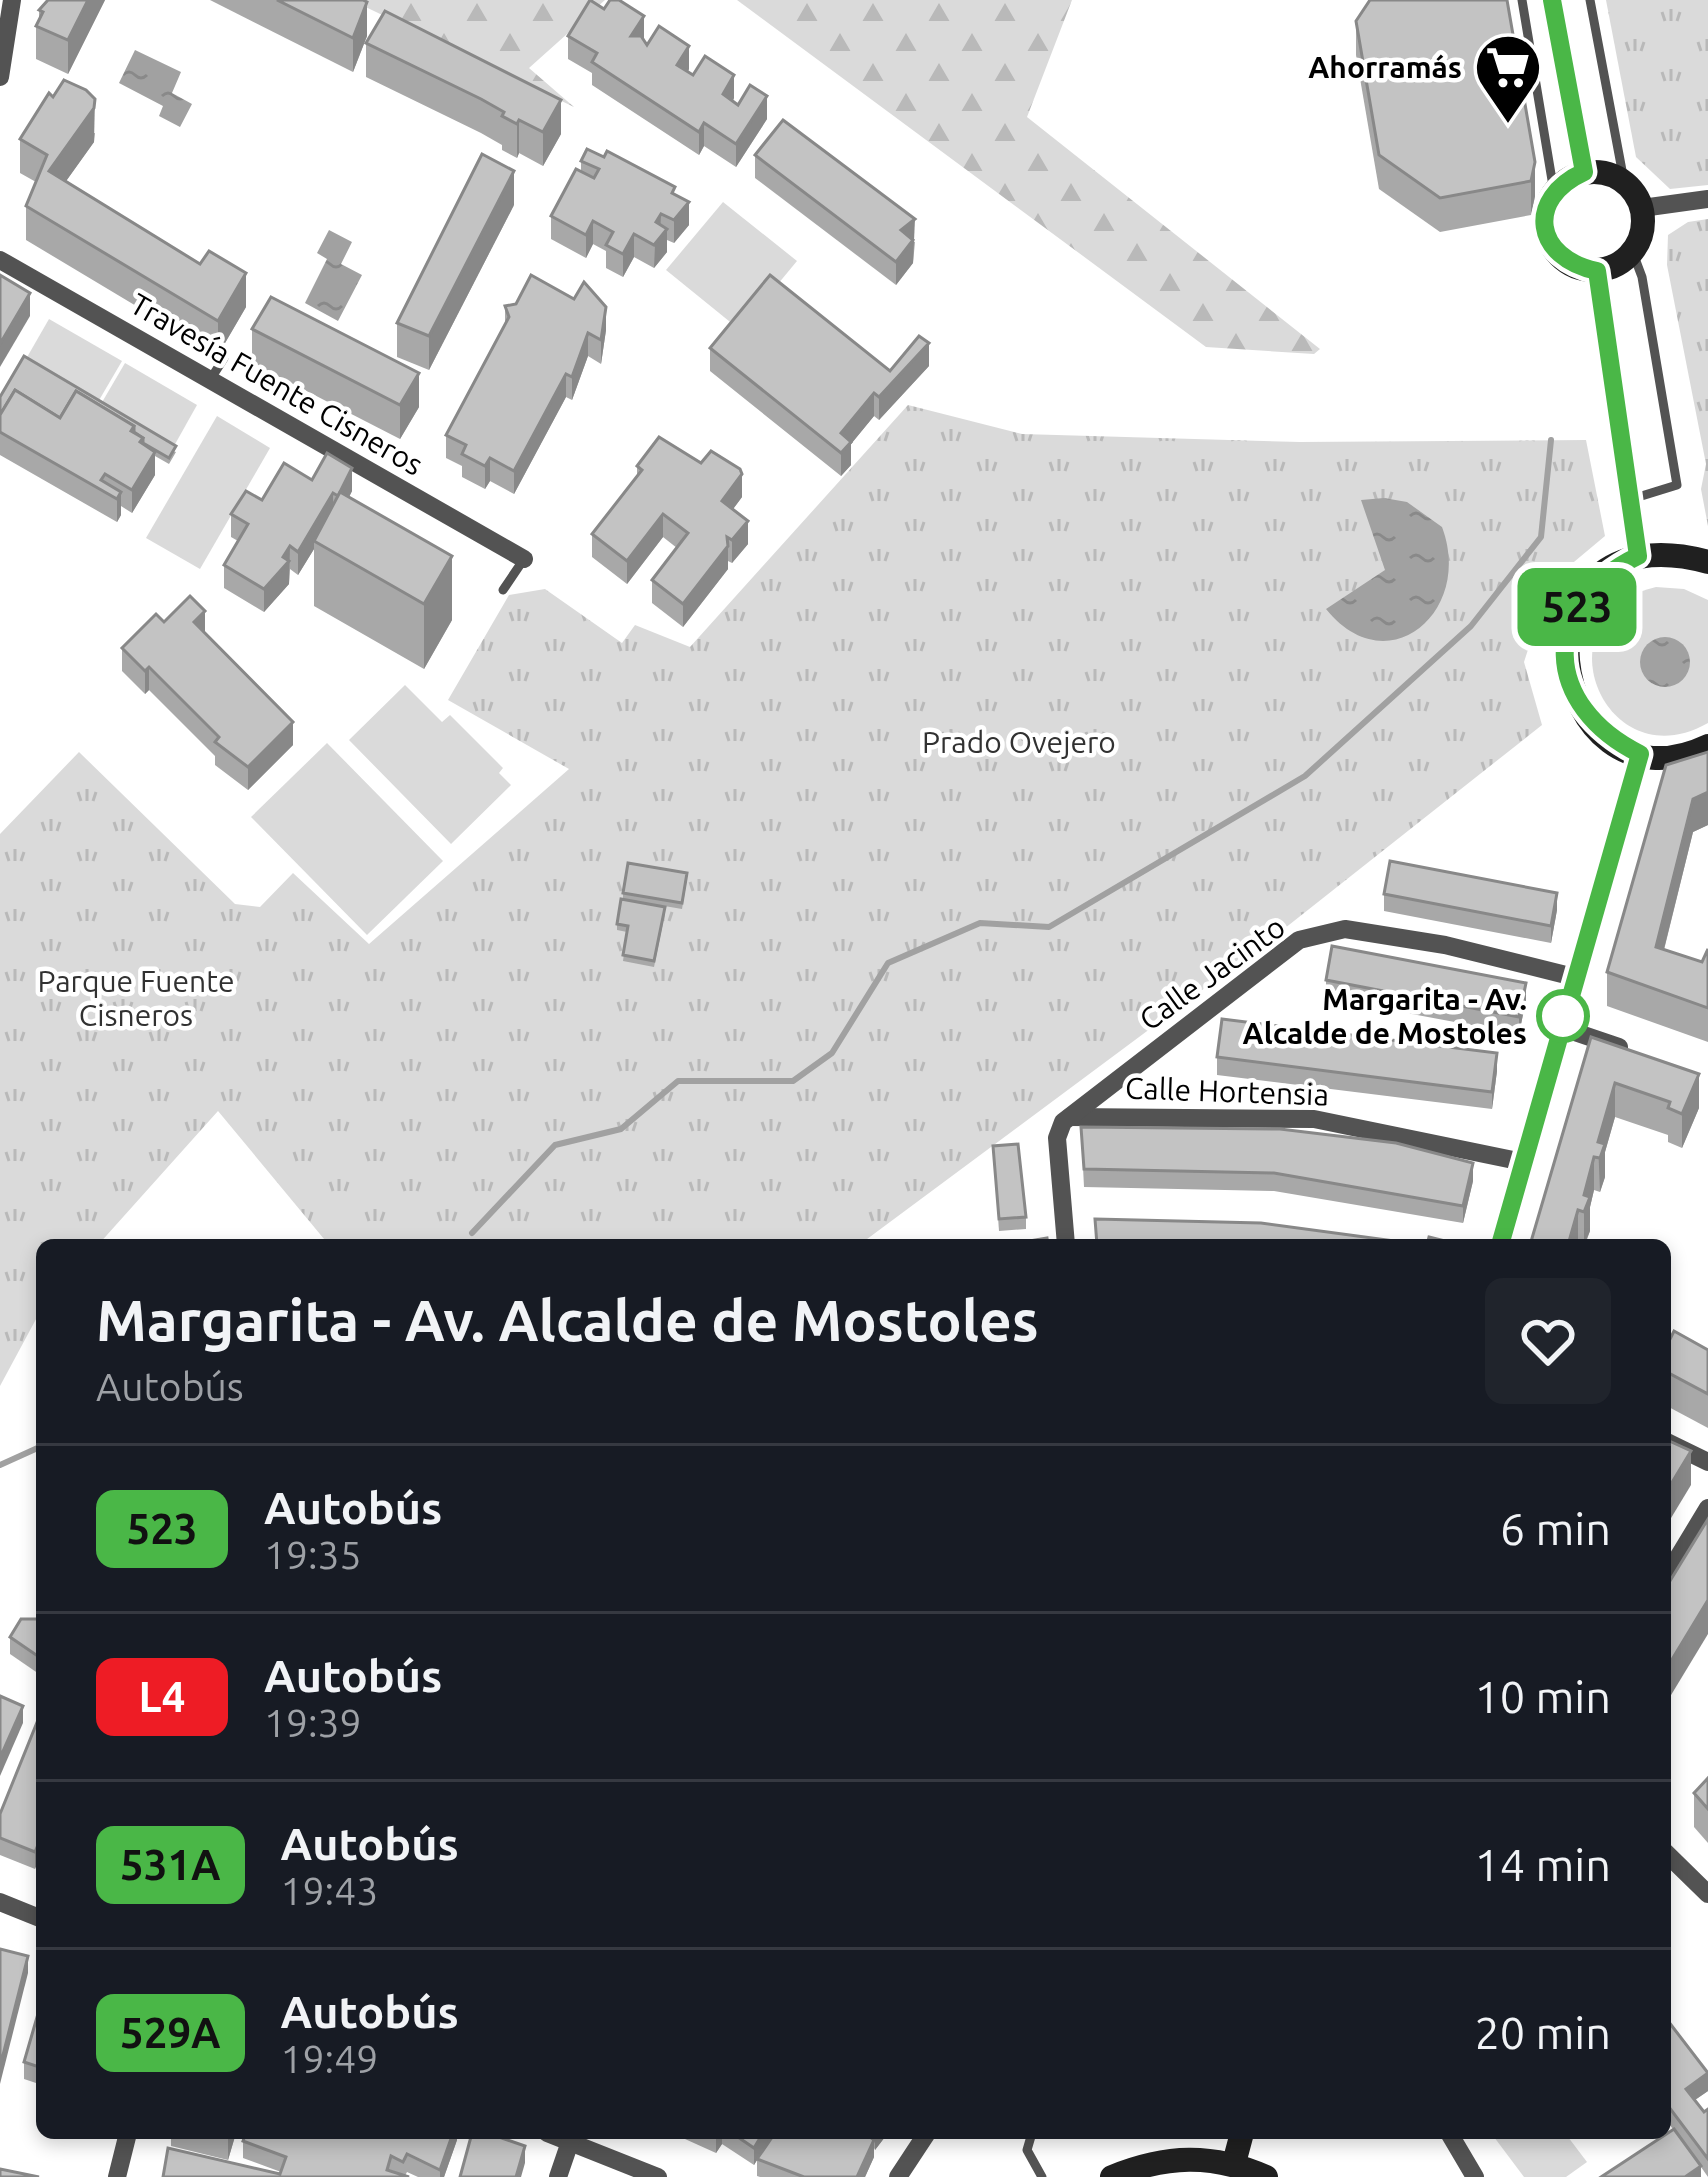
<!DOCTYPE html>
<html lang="es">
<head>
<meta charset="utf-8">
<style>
  body { margin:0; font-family:Ubuntu,sans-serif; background:#20242c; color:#f1f3f6; height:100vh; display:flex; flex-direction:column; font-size:45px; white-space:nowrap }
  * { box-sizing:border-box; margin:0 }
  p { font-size:39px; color:#9ea1a6 }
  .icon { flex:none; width:66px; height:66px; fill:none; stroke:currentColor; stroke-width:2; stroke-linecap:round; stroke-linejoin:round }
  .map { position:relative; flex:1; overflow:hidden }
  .panel { position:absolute; left:36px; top:1239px; width:1635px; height:900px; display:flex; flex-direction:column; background:#171b24; border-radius:18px; box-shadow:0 6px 18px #0003 }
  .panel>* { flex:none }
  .badge { padding:0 24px; border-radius:18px; font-size:42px; line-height:78px }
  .map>.badge { position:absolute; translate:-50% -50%; box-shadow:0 0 0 6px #fff }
  .round { display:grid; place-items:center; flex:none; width:126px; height:126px; border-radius:18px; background:#20242c }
  .overview { display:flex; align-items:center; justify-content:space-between; height:204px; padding:0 60px }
  h1 { font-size:57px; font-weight:700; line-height:90px }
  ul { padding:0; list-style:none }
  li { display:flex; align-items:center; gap:36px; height:168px; padding:0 60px; border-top:3px solid #363941 }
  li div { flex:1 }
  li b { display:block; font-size:45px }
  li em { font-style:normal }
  li .badge { min-width:132px; font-weight:700; text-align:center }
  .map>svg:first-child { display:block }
  .green { fill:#dadada }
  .forest { fill:url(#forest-firs) }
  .park { fill:url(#park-tufts) }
  .water { fill:url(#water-ripples) }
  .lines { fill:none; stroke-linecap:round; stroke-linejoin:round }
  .stream { stroke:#a1a1a1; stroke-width:6 }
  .lane { stroke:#535353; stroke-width:9 }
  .street { stroke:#535353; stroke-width:18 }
  .secondary { stroke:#202020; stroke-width:24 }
  .wall { fill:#a8a8a8 }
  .shaded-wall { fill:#888 }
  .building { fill:#c3c3c3; stroke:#888; stroke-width:3 }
  .line-casing { stroke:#fff; stroke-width:27 }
  .line { stroke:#4ab747; stroke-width:18 }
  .stop-dot { fill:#fff; stroke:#4ab747; stroke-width:6 }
  .labels { text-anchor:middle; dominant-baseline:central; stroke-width:9; stroke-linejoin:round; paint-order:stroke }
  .poi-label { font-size:30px; font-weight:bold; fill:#000; stroke:#fff; text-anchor:end }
  .street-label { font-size:30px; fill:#000; stroke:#fff }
  .park-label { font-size:30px; fill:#313131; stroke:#fff }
  .stop-label { font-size:30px; font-weight:bold; fill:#000; stroke:#fff; text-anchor:end }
</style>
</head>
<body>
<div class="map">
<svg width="1708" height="2177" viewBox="0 0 1708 2177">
  <defs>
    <pattern id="forest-firs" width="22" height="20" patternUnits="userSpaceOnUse" patternTransform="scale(3)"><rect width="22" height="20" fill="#dadada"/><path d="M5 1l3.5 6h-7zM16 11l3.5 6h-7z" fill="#b9b9b9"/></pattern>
    <pattern id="park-tufts" width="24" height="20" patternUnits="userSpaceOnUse" patternTransform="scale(3)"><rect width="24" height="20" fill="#dadada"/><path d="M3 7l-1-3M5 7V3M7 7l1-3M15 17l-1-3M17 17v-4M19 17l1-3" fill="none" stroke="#b9b9b9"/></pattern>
    <pattern id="water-ripples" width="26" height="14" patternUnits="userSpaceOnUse" patternTransform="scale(3)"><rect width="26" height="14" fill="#a1a1a1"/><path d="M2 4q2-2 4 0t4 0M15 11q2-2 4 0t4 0" fill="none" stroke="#898989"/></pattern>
  </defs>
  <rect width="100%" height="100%" fill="#fff"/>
  <g class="green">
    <path d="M723,202L797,261L740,330L666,270Z"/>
    <path d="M49,319L122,361L98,402L26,359Z"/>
    <path d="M125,363L197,405L174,446L101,404Z"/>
    <path d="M217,416L270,448L200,569L146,538Z"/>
    <path d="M1656,587L1684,589L1708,600V723C1603,783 1536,614 1656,587Z"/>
    <path d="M405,685L442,722L450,715L503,768L499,773L511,785L451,844L349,740Z"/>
    <path d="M327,743L443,861L367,935L251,817Z"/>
    <path d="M1491,2133H1565L1587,2162L1566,2177H1524Z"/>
  </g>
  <g class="forest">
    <path d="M351,0H605L529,68L574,107Z"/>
    <path d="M737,0H1072L1027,117L1320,349L1314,354L1206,347Z"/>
  </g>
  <g class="park">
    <path d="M1606,0H1708V185L1670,189L1636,157Z"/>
    <path d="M1708,219V526L1701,489L1706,464L1667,265L1668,235L1688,222Z"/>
    <path d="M908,405L1022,434L1300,442L1586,440L1605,536L1550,582L1524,662L1542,725L1275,936L859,1245H329L218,1111L98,1245H42V1308L0,1386V834L79,752L235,904L260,907L293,873L369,944L569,769L448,700L509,595L545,589L622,643L635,625L690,647Z"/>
  </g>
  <g class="water">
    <path d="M135,50L181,72L172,93L192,104L180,127L159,116L163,106L119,83Z"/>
    <path d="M329,230L352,242L341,264L362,275L338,321L305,303L327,259L317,253Z"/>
    <path d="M1384,498L1407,502L1442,527C1474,612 1387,685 1326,609L1385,570L1361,500Z"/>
    <circle cx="1665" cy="662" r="25"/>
  </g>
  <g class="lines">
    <g class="stream">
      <path d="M472,1233L555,1145L621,1129L678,1081H793L832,1053L888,963L980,923L1049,927L1305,776L1471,626L1541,537L1551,440"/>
      <path d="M0,1465L42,1446"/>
    </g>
    <g class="lane">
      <path d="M1522,0L1554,192"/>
      <path d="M1590,0L1624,181"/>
      <path d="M1633,253L1642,277L1677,485L1635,498"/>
      <path d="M210,380L224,358"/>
      <path d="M503,590L524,559"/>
      <path d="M1032,2133L1027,2150L1042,2177"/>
    </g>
    <g class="street">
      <path d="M0,77L12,0"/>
      <path d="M1642,208L1708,199"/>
      <path d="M0,260L524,559"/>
      <path d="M1560,1027L1619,1047"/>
      <path d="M1070,1117L1314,1119L1523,1162"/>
      <path d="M1066,1245L1057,1138L1063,1122L1299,940L1345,929L1445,945L1574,977"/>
      <path d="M1665,1441L1708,1462"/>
      <path d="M1665,1579L1708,1508"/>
      <path d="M1665,1852L1708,1894"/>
      <path d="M0,1902L42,1919"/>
      <path d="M547,2133L658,2177"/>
      <path d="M1449,2133L1475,2177"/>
      <path d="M117,2177L128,2133"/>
      <path d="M558,2177L572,2136"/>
      <path d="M898,2177L927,2133"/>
    </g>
    <g class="secondary">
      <path d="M1552,0L1584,172"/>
      <circle cx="1594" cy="221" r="49"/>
      <path d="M1597,271L1638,556"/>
      <path d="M1708,562C1498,505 1545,823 1708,746"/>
      <path d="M1500,1245L1640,754"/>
      <path d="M1234,2163L1242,2133"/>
      <path d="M1112,2177C1166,2155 1212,2153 1266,2177"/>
    </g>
  </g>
  <g class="wall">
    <path d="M105,0L68,74L36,59V26L39,21V10Z"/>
    <path d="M210,0H363L367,36L353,72Z"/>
    <path d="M1507,0L1535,196L1531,215L1440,232L1379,189L1356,55V21Z"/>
    <path d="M568,36L644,39L647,45L689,69L688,72L734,98L733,101L767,119L736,167L704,146L699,155L592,85V73L568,59Z"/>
    <path d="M366,43L561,134L543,166L519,153L517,158L502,150V145L481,133L366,77Z"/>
    <path d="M95,133L94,142L66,181L246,307L218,355L26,240V206L36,182L20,173V139Z"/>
    <path d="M755,155L915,242L913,263L896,285L755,178Z"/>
    <path d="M581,161L675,195L689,225L674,243L667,240V252L654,268L634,257L623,277L606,268V251L593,244L586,258L551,239V216L581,171Z"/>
    <path d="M514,205L429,370L397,357V323Z"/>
    <path d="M505,306L606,330L601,364L588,356L572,400L566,397L514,494L490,481L485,489L462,477V466L446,458V435L505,326Z"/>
    <path d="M252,329L419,407L400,439L252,363Z"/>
    <path d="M710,348L890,371L929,366L879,420L874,416L851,444V465L841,476L710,371Z"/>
    <path d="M0,397L176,452L169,464L155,456V475L132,513L121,506V515L117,522L0,455Z"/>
    <path d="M637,466L742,497L733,509L748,544L732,563L728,561V569L683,627L652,603V580L677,548L663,537L627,584L592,557V534L637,476Z"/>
    <path d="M312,480L352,491L349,497L452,620L424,669L314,606V549L298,575L290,569L289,584L264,612L224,588V565L238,541L231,537V514Z"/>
    <path d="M164,622L205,634L293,745L248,790L215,765V756L149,690L145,694L122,671V648Z"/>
    <path d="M1708,752V825L1693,832L1664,950L1702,962L1708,949V1042L1607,1006V972Z"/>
    <path d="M687,879L682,909L623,899V893Z"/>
    <path d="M1384,894L1557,910L1551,943L1384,911Z"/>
    <path d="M665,913L654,967L623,961L627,932L617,930V924Z"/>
    <path d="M1326,980L1526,1000L1519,1034L1326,998Z"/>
    <path d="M1591,1037L1699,1108L1682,1148L1668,1142V1135L1615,1117L1605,1152V1177L1600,1192L1594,1190L1590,1207V1231L1585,1245H1530Z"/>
    <path d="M1217,1057L1497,1071L1492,1109L1217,1075Z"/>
    <path d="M1081,1127L1473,1181L1463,1223L1274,1191L1084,1187Z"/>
    <path d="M993,1146L1026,1217V1229L999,1231Z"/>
    <path d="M1665,1349L1708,1350V1428L1665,1405Z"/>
    <path d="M42,1619V1676L10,1654V1637Z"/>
    <path d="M42,1710L35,1869L0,1855V1814Z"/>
    <path d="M1708,1778V1843L1694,1827V1793Z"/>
    <path d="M42,2000V2085L24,2079V2062Z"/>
    <path d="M1665,2017L1708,2091L1695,2100L1704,2112L1708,2109V2177L1701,2167V2177L1673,2129L1669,2124L1665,2127Z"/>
    <path d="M171,2133H236L228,2160L171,2146Z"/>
    <path d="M457,2133V2140L444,2177H418L407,2172L405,2176L280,2174L281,2172L243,2158V2141Z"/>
    <path d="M685,2133H888L875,2150L874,2148V2157L865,2177H760L757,2176V2160L754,2165L722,2144L716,2153L685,2139Z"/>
  </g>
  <g class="shaded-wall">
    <path d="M88,0H105L68,74V40Z"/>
    <path d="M367,2V36L353,72V38Z"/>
    <path d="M644,16V39L631,59V36Z"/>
    <path d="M689,46V69L677,88V65Z"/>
    <path d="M734,75V98L723,117V94Z"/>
    <path d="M767,96V119L736,167V144Z"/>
    <path d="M95,99L94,142L49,205V171Z"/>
    <path d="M561,100V134L543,166V132Z"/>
    <path d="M519,120V153L517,158V124Z"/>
    <path d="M704,123V146L699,155V132Z"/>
    <path d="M1535,162V196L1531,215V181Z"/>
    <path d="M514,171V205L429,370V336Z"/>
    <path d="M689,202V225L674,243V220Z"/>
    <path d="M661,214L660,238L667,229V252L654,268L656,222Z"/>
    <path d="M915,219L913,263L896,285V262L901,230Z"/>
    <path d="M593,221V244L586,258V235Z"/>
    <path d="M634,234V257L623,277V254Z"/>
    <path d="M246,273V307L218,355V321Z"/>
    <path d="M30,293V316L0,367V344Z"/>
    <path d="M606,307V330L601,364V340Z"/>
    <path d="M588,333V356L572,400V377Z"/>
    <path d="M929,343V366L879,420V397Z"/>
    <path d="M419,373V407L400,439V405Z"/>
    <path d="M566,374V397L514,494V471Z"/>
    <path d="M874,393V416L851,444V465L841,476V433Z"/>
    <path d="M155,452V475L132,513V490Z"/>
    <path d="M490,458V481L485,489V466Z"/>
    <path d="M352,468V491L338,519V496Z"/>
    <path d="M742,474V497L722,524V501Z"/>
    <path d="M121,492V515L117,522V499Z"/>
    <path d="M333,493V516L314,541V549L298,575V552Z"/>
    <path d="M663,514V537L627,584V561Z"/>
    <path d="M748,521V544L732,563V540Z"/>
    <path d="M290,546L289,584L264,612V589Z"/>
    <path d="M728,546V569L683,627V604Z"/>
    <path d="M452,556V620L424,669V604Z"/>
    <path d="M205,611V634L194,622Z"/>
    <path d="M149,667V690L145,694V671Z"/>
    <path d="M293,722V745L248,790V767Z"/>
    <path d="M1708,792V825L1693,832L1656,981V947L1693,799Z"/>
    <path d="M1557,893V910L1551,943V926Z"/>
    <path d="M1526,983V1000L1519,1034V1017Z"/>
    <path d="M1497,1053V1071L1492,1109V1092Z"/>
    <path d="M1699,1074V1108L1682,1148V1114Z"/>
    <path d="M1615,1083V1117L1605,1152V1177L1600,1192L1598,1142Z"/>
    <path d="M1594,1157V1190L1590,1207V1231L1584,1245V1195Z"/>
    <path d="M1473,1163V1181L1463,1223V1206Z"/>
    <path d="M1578,1210V1244L1568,1245Z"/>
    <path d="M1691,1451V1485L1665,1528V1494Z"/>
    <path d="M1708,1600V1634L1665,1705V1671Z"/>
    <path d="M23,1706V1723L0,1776V1758Z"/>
    <path d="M1669,1724V1758L1665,1762V1728Z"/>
    <path d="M42,1835V1853L35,1869V1852Z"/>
    <path d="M28,1956V1973L0,2084V2067Z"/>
    <path d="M1671,1989V2001L1665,2005V1993Z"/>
    <path d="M1708,2073V2091L1686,2106V2089Z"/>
    <path d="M1669,2107V2124L1665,2127V2110Z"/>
    <path d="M229,2133H236L228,2160V2137Z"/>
    <path d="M453,2133H457V2140L444,2177H440V2170Z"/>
    <path d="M718,2133H722V2144L716,2153V2136Z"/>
    <path d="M763,2133H774L754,2165V2148Z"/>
    <path d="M875,2133H888L875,2150Z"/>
    <path d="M874,2140V2157L865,2177H857Z"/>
    <path d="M525,2146V2163L521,2177H516Z"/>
    <path d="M1701,2166V2177H1685Z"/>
  </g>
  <g class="building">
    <path d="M48,0H88L68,40L36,26L43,12L39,10Z"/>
    <path d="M277,0H363L367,2L353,38Z"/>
    <path d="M590,0L604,9L610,0H619L644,16L631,36H641L647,45L659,26L689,46L677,65L693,75L705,56L734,75L723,94L738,105L750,85L767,96L736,144L704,123L699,132L592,62L597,53L568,36Z"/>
    <path d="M1370,0H1507L1535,162L1531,181L1440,198L1379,155L1356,21Z"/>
    <path d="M385,11L561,100L543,132L519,120L517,124L502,116L504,112L481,99L366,43Z"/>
    <path d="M64,80L86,90L95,99L94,108L49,171L200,264L209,251L246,273L218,321L26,206L47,155L20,139L49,93L53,97Z"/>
    <path d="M783,120L915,219L901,230L913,240L896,262L755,155Z"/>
    <path d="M587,149L604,157L607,151L675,187L672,193L689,202L674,220L661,214L656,222L667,229L654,245L634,234L623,254L606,245L613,232L593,221L586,235L551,216L576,169L594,178L599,169L581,161Z"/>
    <path d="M482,154L514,171L429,336L397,323Z"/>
    <path d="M0,275L30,293L0,344Z"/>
    <path d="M531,275L574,299L584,282L606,307L601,340L588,333L572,377L566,374L514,471L490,458L485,466L462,454L466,445L446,435L509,317L505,306L516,304Z"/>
    <path d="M770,275L890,371L919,336L929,343L879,397L874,393L841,433L851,442L841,453L710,348Z"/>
    <path d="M271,297L419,373L400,405L252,329Z"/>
    <path d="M24,356L176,446L169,458L143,443V438L134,432V426L76,391L60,418L15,390L0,415V397Z"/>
    <path d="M15,390L60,418L76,391L134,426L131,431L143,438L140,442L155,452L132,490L105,474L101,480L121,492L117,499L0,432V415Z"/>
    <path d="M659,437L701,463L711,451L740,469L742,474L722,501L748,521L732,540L727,537L728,546L683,604L652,580L688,533L663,514L627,561L592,534L642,470L637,466Z"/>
    <path d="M327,453L352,468L338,496L333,493L298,552L290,546L283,557L289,561L264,589L224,565L248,524L231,514L246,491L262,500L284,463L312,480Z"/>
    <path d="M340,492L452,556L424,604L314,541Z"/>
    <path d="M190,596L205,611L194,622L293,722L248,767L215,742L219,737L149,667L145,671L122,648L156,614L164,622Z"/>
    <path d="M1708,752V792L1693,799L1656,947L1702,962L1708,949V1008L1607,972L1666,765Z"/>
    <path d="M1390,861L1557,893L1551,926L1384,894Z"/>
    <path d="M628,863L687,873L682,903L623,893Z"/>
    <path d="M621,899L665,907L654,961L623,955L628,926L617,924Z"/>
    <path d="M1332,946L1526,983L1519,1017L1326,980Z"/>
    <path d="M1222,1019L1497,1053L1492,1092L1217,1057Z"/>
    <path d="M1591,1037L1699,1074L1682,1114L1668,1108L1670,1102L1615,1083L1598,1142L1605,1144L1600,1158L1594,1157L1584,1195L1590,1197L1584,1212L1578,1210L1568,1245H1530Z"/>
    <path d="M1081,1127L1280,1129L1396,1143L1473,1163L1463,1206L1274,1173L1084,1169Z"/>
    <path d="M1018,1144L1026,1217L999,1219L993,1146Z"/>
    <path d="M1095,1219L1261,1223L1424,1245H1097Z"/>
    <path d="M1429,1237L1453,1243L1452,1245H1427Z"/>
    <path d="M1047,1238L1048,1245H1005Z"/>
    <path d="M1674,1331L1708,1350V1394L1665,1371V1349Z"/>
    <path d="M1665,1439L1691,1451L1665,1494Z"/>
    <path d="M1708,1519V1600L1665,1671V1589Z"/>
    <path d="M21,1619H42V1659L10,1637Z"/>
    <path d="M0,1696L23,1706L0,1758Z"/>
    <path d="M42,1710V1835L35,1852L0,1838V1814Z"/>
    <path d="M1708,1778V1809L1694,1793Z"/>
    <path d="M0,1949L28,1956L0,2067Z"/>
    <path d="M42,2000V2068L24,2062Z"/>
    <path d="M1665,2017L1708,2073L1686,2089L1704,2112L1708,2109V2159L1669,2107L1665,2110Z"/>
    <path d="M1674,2129L1701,2166L1685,2177H1601Z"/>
    <path d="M246,2133H453L440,2170L407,2154L403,2162L391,2156L387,2170L409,2177H163L168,2148L280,2174L286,2157L243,2141Z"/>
    <path d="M472,2133H496L493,2135L525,2146L516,2177H460Z"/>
    <path d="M732,2133H763L754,2148Z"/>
    <path d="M775,2133H865L874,2140L857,2177H804L757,2159Z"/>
    <path d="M0,2169L39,2177H0Z"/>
  </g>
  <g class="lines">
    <defs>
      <path id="line" d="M1500,1245L1640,754C1543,706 1537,605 1638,556L1597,271C1534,258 1525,199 1584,172L1552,0"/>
    </defs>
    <use href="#line" class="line-casing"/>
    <use href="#line" class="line"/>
  </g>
  <defs>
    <symbol id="supermarket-pin" viewBox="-11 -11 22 30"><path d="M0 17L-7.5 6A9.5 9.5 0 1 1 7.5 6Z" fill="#000" stroke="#fff"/><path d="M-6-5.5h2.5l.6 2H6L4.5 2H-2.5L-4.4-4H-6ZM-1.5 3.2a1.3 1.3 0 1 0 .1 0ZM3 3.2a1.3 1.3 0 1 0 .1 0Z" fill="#fff"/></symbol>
  </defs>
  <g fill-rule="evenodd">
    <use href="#supermarket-pin" x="1470" y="29" width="76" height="104"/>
  </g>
  <circle class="stop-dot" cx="1563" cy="1016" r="24"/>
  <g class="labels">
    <g class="poi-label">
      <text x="1462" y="67">Ahorramás</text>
    </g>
    <g class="street-label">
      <text transform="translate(277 384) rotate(30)">Travesía Fuente Cisneros</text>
      <text transform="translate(1212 973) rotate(-36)">Calle Jacinto</text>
      <text transform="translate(1227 1091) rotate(2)">Calle Hortensia</text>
    </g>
    <g class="park-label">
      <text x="1019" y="742">Prado Ovejero</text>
      <text x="136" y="981">Parque Fuente<tspan x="136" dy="34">Cisneros</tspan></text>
    </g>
    <g class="stop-label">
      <text x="1527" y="999">Margarita - Av.<tspan x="1527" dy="34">Alcalde de Mostoles</tspan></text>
    </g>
  </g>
</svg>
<b class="badge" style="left:1577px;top:607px;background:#4ab747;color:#111">523</b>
<section class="panel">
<div class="overview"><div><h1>Margarita - Av. Alcalde de Mostoles</h1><p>Autobús</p></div><a class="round"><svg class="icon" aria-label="heart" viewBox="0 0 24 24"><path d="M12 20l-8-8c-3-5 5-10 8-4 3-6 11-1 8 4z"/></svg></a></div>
<ul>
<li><span class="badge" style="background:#4ab747;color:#111">523</span><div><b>Autobús</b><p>19:35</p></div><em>6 min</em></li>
<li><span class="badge" style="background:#ee1c25;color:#fff">L4</span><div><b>Autobús</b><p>19:39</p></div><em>10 min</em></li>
<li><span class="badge" style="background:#4ab747;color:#111">531A</span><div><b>Autobús</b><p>19:43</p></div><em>14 min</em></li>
<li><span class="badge" style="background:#4ab747;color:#111">529A</span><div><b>Autobús</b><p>19:49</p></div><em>20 min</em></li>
</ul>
</section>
</div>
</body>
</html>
